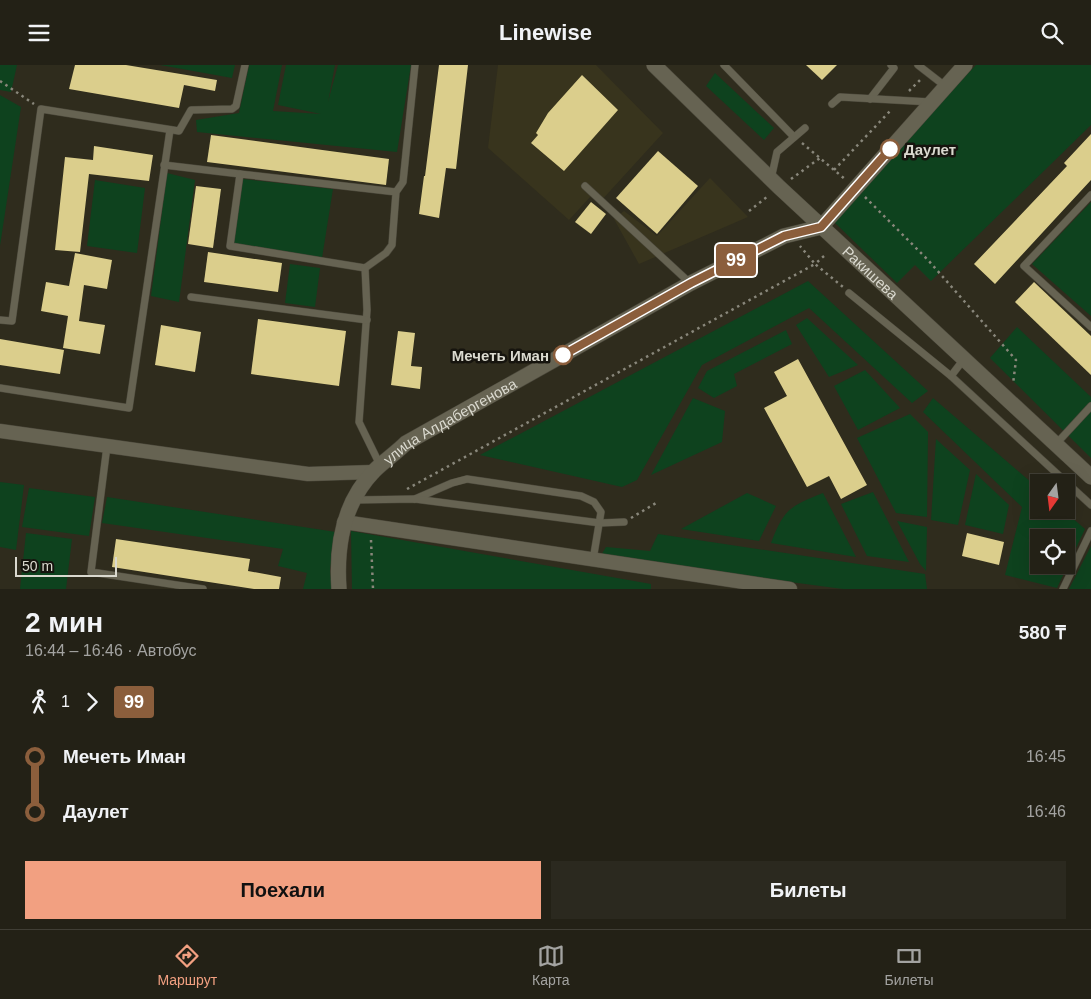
<!DOCTYPE html>
<html lang="ru">
<head>
<meta charset="utf-8">
<style>
  body { margin:0; font-family:Arial,sans-serif; background:#2b291f; color:#f1f3f6; height:100vh; display:flex; flex-direction:column; font-size:19px; white-space:nowrap }
  * { box-sizing:border-box; margin:0 }
  p { font-size:16px; color:#a3a3a1 }
  .icon { flex:none; width:28px; height:28px; fill:none; stroke:currentColor; stroke-width:2; stroke-linecap:round; stroke-linejoin:round }
  .map { position:relative; height:524px; overflow:hidden }
  .panel { display:flex; flex-direction:column; background:#232116; flex:1 }
  .panel>* { flex:none }
  .badge { padding:0 10px; border-radius:4px; font-size:18px; line-height:32px }
  .needle { width:32px; rotate:194deg }
  .controls { position:absolute; left:1030px; top:409px; display:grid; gap:10px }
  .controls a { display:grid; place-items:center; width:45px; height:45px; border-radius:0px; background:#232116; box-shadow:0 5px 20px #0002,0 0 0 1px #403e35; font-size:25px }
  .scale { position:absolute; left:15px; bottom:12px; width:102px; box-sizing:border-box; padding-left:5px; border:2px solid #dad9cf; border-top:0; font-size:14px; line-height:18px; white-space:nowrap; color:#dad9cf; -webkit-text-stroke:4px #16140e; paint-order:stroke }
  .map>.badge { position:absolute; translate:-50% -50%; box-shadow:0 0 0 2px #fff }
  .legs { display:flex; align-items:center; gap:8px; height:55px; padding:0 25px; font-size:16px }
  .legs p { margin-inline-start:auto }
  .head { display:flex; align-items:center; justify-content:space-between; height:85px; padding:0 25px }
  h1 { font-size:28px; font-weight:800; line-height:38px }
  .cta { display:flex; gap:10px; margin-top:auto; padding:10px 25px }
  .cta a { flex:1; height:58px; border-radius:0px; background:#f2a081; color:#111; font-size:20px; font-weight:800; line-height:58px; text-align:center }
  .cta a+a { background:#2b291f; color:#f1f3f6 }
  ul { padding:0 25px; list-style:none }
  li { display:flex; align-items:center; gap:18px; height:55px; font-size:19px }
  li i { display:grid; place-items:center; width:8px; height:100%; margin:0 6px; background:currentColor }
  li i::after { content:''; width:12px; height:12px; margin:-6px; border:4px solid; border-radius:50%; background:#232116 }
  li p { margin-inline-start:auto }
  li:first-child i { background:linear-gradient(#0000 50%,currentColor 0) }
  li:last-child i { background:linear-gradient(currentColor 50%,#0000 0) }
  header { display:flex; justify-content:space-between; align-items:center; height:65px; padding:0 25px; background:#232116; font-size:22px; font-weight:800 }
  .dock { display:flex; justify-content:space-around; align-items:center; height:70px; border-top:1px solid #403e35; background:#232116; font-size:14px; color:#a3a3a1 }
  .dock a { display:grid; justify-items:center; gap:2px }
  .dock .active { color:#f2a081 }
  .map>svg:first-child { display:block }
  .built { fill:#38341d }
  .green { fill:#0e421e; fill-rule:evenodd }
  .building { fill:#dbce8c }
  .lines { fill:none; stroke-linecap:round; stroke-linejoin:round }
  .service-casing { stroke:#4a473a; stroke-width:8 }
  .minor-casing { stroke:#4a473a; stroke-width:15 }
  .tertiary-casing { stroke:#4a473a; stroke-width:16 }
  .path { stroke:#89877b; stroke-width:2.5; stroke-dasharray:2.5 4; stroke-linecap:butt }
  .service { stroke:#666352; stroke-width:7 }
  .minor { stroke:#666352; stroke-width:14 }
  .tertiary { stroke:#666352; stroke-width:15 }
  .line-1-casing { stroke:#fff; stroke-width:11 }
  .line-1 { stroke:#8b5e3c; stroke-width:8 }
  .stop-1-dot { fill:#fff; stroke:#8b5e3c; stroke-width:2.5 }
  .labels { text-anchor:middle; dominant-baseline:central; stroke-width:5; stroke-linejoin:round; paint-order:stroke }
  .stop-label { font-size:15px; font-weight:bold; fill:#dad9cf; stroke:#16140e; text-anchor:start }
  .street-label { font-size:15px; fill:#dad9cf; stroke:#16140e }
</style>
</head>
<body>
<header><svg class="icon" aria-label="menu" viewBox="0 0 24 24"><path d="M4 6h16M4 12h16M4 18h16"/></svg>Linewise<svg class="icon" aria-label="search" viewBox="0 0 24 24"><circle cx="10" cy="10" r="6"/><path d="M15 15l6 6"/></svg></header>
<div class="map">
<svg width="1091" height="524" viewBox="0 0 1091 524">
  <rect width="100%" height="100%" fill="#2f2c1d"/>
  <g class="built">
    <path d="M498,0H596L663,68L600,137L591,131L569,155L488,83Z"/>
    <path d="M710,113L748,152L639,199L614,154L624,146L657,171Z"/>
  </g>
  <g class="green">
    <path d="M0,0H17L11,27L0,25Z"/>
    <path d="M160,0H235L232,13Z"/>
    <path d="M249,0H282L273,46L321,49L278,40L286,0H335L328,37L338,0H411L397,87L197,67L196,55L239,48Z"/>
    <path d="M976,0H1091V60L931,216L915,200L897,218L831,154Z"/>
    <path d="M715,8L774,63L764,75L706,21Z"/>
    <path d="M0,30L21,42L0,181Z"/>
    <path d="M167,108L195,115L179,237L151,231Z"/>
    <path d="M243,114L333,124L322,193L233,178Z"/>
    <path d="M95,115L145,123L137,188L87,181Z"/>
    <path d="M1091,137V251L1032,199Z"/>
    <path d="M290,199L320,203L315,242L285,238Z"/>
    <path d="M808,216L928,326L912,338L809,243L702,300L637,415L622,422L480,390Z"/>
    <path d="M807,253L858,300L829,312L796,260Z"/>
    <path d="M1017,262L1091,332V393L990,293Z"/>
    <path d="M786,265L792,279L734,309L737,321L714,333L698,323L707,306Z"/>
    <path d="M865,305L900,343L858,365L834,321Z"/>
    <path d="M693,333L725,346L722,377L651,410Z"/>
    <path d="M933,333L1039,424V445H1063L1085,464L1057,523L1005,510L1022,442L923,347ZM1039,472H1066V500H1039Z"/>
    <path d="M910,349L928,367L927,452L896,448L857,373Z"/>
    <path d="M936,374L970,405L958,460L931,455Z"/>
    <path d="M976,409L1009,440L1003,469L965,460Z"/>
    <path d="M0,417L24,420L16,485L0,482Z"/>
    <path d="M29,423L95,432L89,471L22,462Z"/>
    <path d="M873,427L909,497L867,491L841,439Z"/>
    <path d="M747,428L776,441L759,476L681,464Z"/>
    <path d="M823,428L856,492L771,478C784,443 791,441 823,428Z"/>
    <path d="M107,432L336,467L330,504L332,524H303L307,508L278,501L283,484L102,458Z"/>
    <path d="M897,456L927,462L926,506L920,499Z"/>
    <path d="M351,466L651,519V524H352Z"/>
    <path d="M26,468L72,474L66,524H20Z"/>
    <path d="M658,469L925,509L927,524H843L600,492L606,482L650,486Z"/>
    <path d="M1091,481V524H1069Z"/>
  </g>
  <g class="building">
    <path d="M75,0H126L217,15L215,26L184,20L179,43L69,24Z"/>
    <path d="M439,0H468L456,104L446,103L439,153L419,149L424,111H425Z"/>
    <path d="M806,0H837L822,15Z"/>
    <path d="M582,10L618,45L564,106L531,78L538,70L536,68L548,48Z"/>
    <path d="M1091,69V115L995,219L974,199L1067,101L1064,98Z"/>
    <path d="M211,70L389,94L386,120L207,97Z"/>
    <path d="M94,81L153,90L149,116L89,109L80,187L55,185L65,92L93,95Z"/>
    <path d="M658,86L698,121L657,169L616,133Z"/>
    <path d="M196,121L221,124L213,183L188,179Z"/>
    <path d="M591,137L606,149L591,169L575,157Z"/>
    <path d="M208,187L282,198L278,227L204,217Z"/>
    <path d="M75,188L112,195L107,224L84,220L79,256L105,260L100,289L63,283L68,251L41,246L46,217L69,221Z"/>
    <path d="M1034,217L1091,271V310L1015,237Z"/>
    <path d="M258,254L346,266L339,321L251,309Z"/>
    <path d="M161,260L201,267L195,307L155,300Z"/>
    <path d="M398,266L415,268L411,301L422,302L420,324L391,320Z"/>
    <path d="M0,274L64,285L60,309L0,300Z"/>
    <path d="M798,294L867,420L841,434L829,411L807,422L764,343L787,331L774,307Z"/>
    <path d="M967,468L1004,477L999,500L962,491Z"/>
    <path d="M116,474L250,494L248,506L281,512L279,524H254L112,502Z"/>
  </g>
  <g class="lines">
    <defs>
      <g id="service">
        <path d="M724,0L794,72"/>
        <path d="M918,0L945,21"/>
        <path d="M870,34L894,3L891,0"/>
        <path d="M832,39L840,32L931,37"/>
        <path d="M164,100L240,109"/>
        <path d="M771,114L777,87L805,63"/>
        <path d="M585,121L690,218"/>
        <path d="M396,127L240,109L230,181L365,203L386,188L392,180L396,127L403,117L415,0"/>
        <path d="M1091,130L1024,201L1091,262"/>
        <path d="M365,203L367,245L359,357L380,400"/>
        <path d="M849,228L951,311L1091,440"/>
        <path d="M191,232L367,255"/>
        <path d="M0,255L12,256L41,44L179,66L191,45L232,44L236,41L245,0"/>
        <path d="M951,311L964,294"/>
        <path d="M0,323L129,343L170,65"/>
        <path d="M1056,379L1091,341"/>
        <path d="M107,381L91,507L203,524"/>
        <path d="M415,434L452,418L467,414L581,431L594,437L601,447L593,495"/>
        <path d="M354,435L415,434L600,458L624,457"/>
        <path d="M1063,524L1091,466"/>
      </g>
      <g id="minor">
        <path d="M0,366L308,409L373,407"/>
        <path d="M344,457L790,524"/>
      </g>
      <g id="tertiary">
        <path id="s1" d="M654,0L779,122L1091,412"/>
        <path id="s2" d="M339,524C336,482 343,438 374,406C384,396 396,388 406,378L691,218L784,171L821,162L965,0"/>
      </g>
    </defs>
    <use href="#service" class="service-casing"/>
    <use href="#minor" class="minor-casing"/>
    <use href="#tertiary" class="tertiary-casing"/>
    <g class="path">
      <path d="M0,16L34,39"/>
      <path d="M909,26L921,14"/>
      <path d="M802,78L846,115"/>
      <path d="M834,105L892,44"/>
      <path d="M791,114L820,93"/>
      <path d="M865,132L928,195L1016,295L1013,319"/>
      <path d="M749,146L768,131"/>
      <path d="M824,191L815,199L843,222"/>
      <path d="M407,424L815,199L800,181"/>
      <path d="M631,453L656,438"/>
      <path d="M371,475L373,524"/>
    </g>
    <use href="#service" class="service"/>
    <use href="#minor" class="minor"/>
    <use href="#tertiary" class="tertiary"/>
  </g>
  <g class="lines">
    <defs>
      <path id="line-1" d="M563,290L691,218L784,171L821,162L890,84"/>
    </defs>
    <use href="#line-1" class="line-1-casing"/>
    <use href="#line-1" class="line-1"/>
  </g>
  <g class="stop-1-dot">
    <circle cx="890" cy="84" r="9"/>
    <circle cx="563" cy="290" r="9"/>
  </g>
  <g class="labels">
    <g class="stop-label">
      <text x="904" y="84">Даулет</text>
      <text x="549" y="290" text-anchor="end">Мечеть Иман</text>
    </g>
    <g class="street-label">
      <text stroke="none"><textPath href="#s1" startOffset="300">Ракишева</textPath></text>
      <text stroke="none"><textPath href="#s2" startOffset="218">улица Алдабергенова</textPath></text>
    </g>
  </g>
</svg>
<div class="controls">
<a><svg class="needle" viewBox="-14 -14 28 28"><path d="M0-13l5 13h-10z" fill="#e53935"/><path d="M0 13l5-13h-10z" fill="#a3a3a1"/></svg></a>
<a><svg class="icon" aria-label="locate" viewBox="0 0 24 24"><circle cx="12" cy="12" r="6"/><path d="M12 2v4M12 18v4M2 12h4M18 12h4"/></svg></a>
</div>
<div class="scale">50 m</div>
<b class="badge" style="left:736px;top:195px;background:#8b5e3c;color:#fff">99</b>
</div>
<section class="panel">
<div class="head"><div><h1>2 мин</h1><p>16:44 – 16:46 · Автобус</p></div><b>580 ₸</b></div>
<div class="legs"><svg class="icon" aria-label="walk" viewBox="0 0 24 24"><circle cx="13" cy="4" r="2"/><path d="M13 8l-2 6 4 7M11 14l-3 7M7 12l3-4h3l4 4"/></svg>1<svg class="icon" aria-label="forward" viewBox="0 0 24 24"><path d="M9 5l7 7-7 7"/></svg><b class="badge" style="background:#8b5e3c;color:#fff">99</b></div>
<ul>
<li><i style="color:#8b5e3c"></i><b>Мечеть Иман</b><p>16:45</p></li>
<li><i style="color:#8b5e3c"></i><b>Даулет</b><p>16:46</p></li>
</ul>
<div class="cta"><a>Поехали</a><a>Билеты</a></div>
</section>
<nav class="dock">
<a class="active"><svg class="icon" aria-label="directions" viewBox="0 0 24 24"><path d="M12 3l9 9-9 9-9-9zM9 14v-3h6M13 9l2 2-2 2"/></svg>Маршрут</a>
<a><svg class="icon" aria-label="map" viewBox="0 0 24 24"><path d="M3 6l6-2 6 2 6-2v14l-6 2-6-2-6 2zM9 4v14M15 6v14"/></svg>Карта</a>
<a><svg class="icon" aria-label="tickets" viewBox="0 0 24 24"><path d="M3 7h18v10H3zM15 7v10"/></svg>Билеты</a>
</nav>
</body>
</html>
